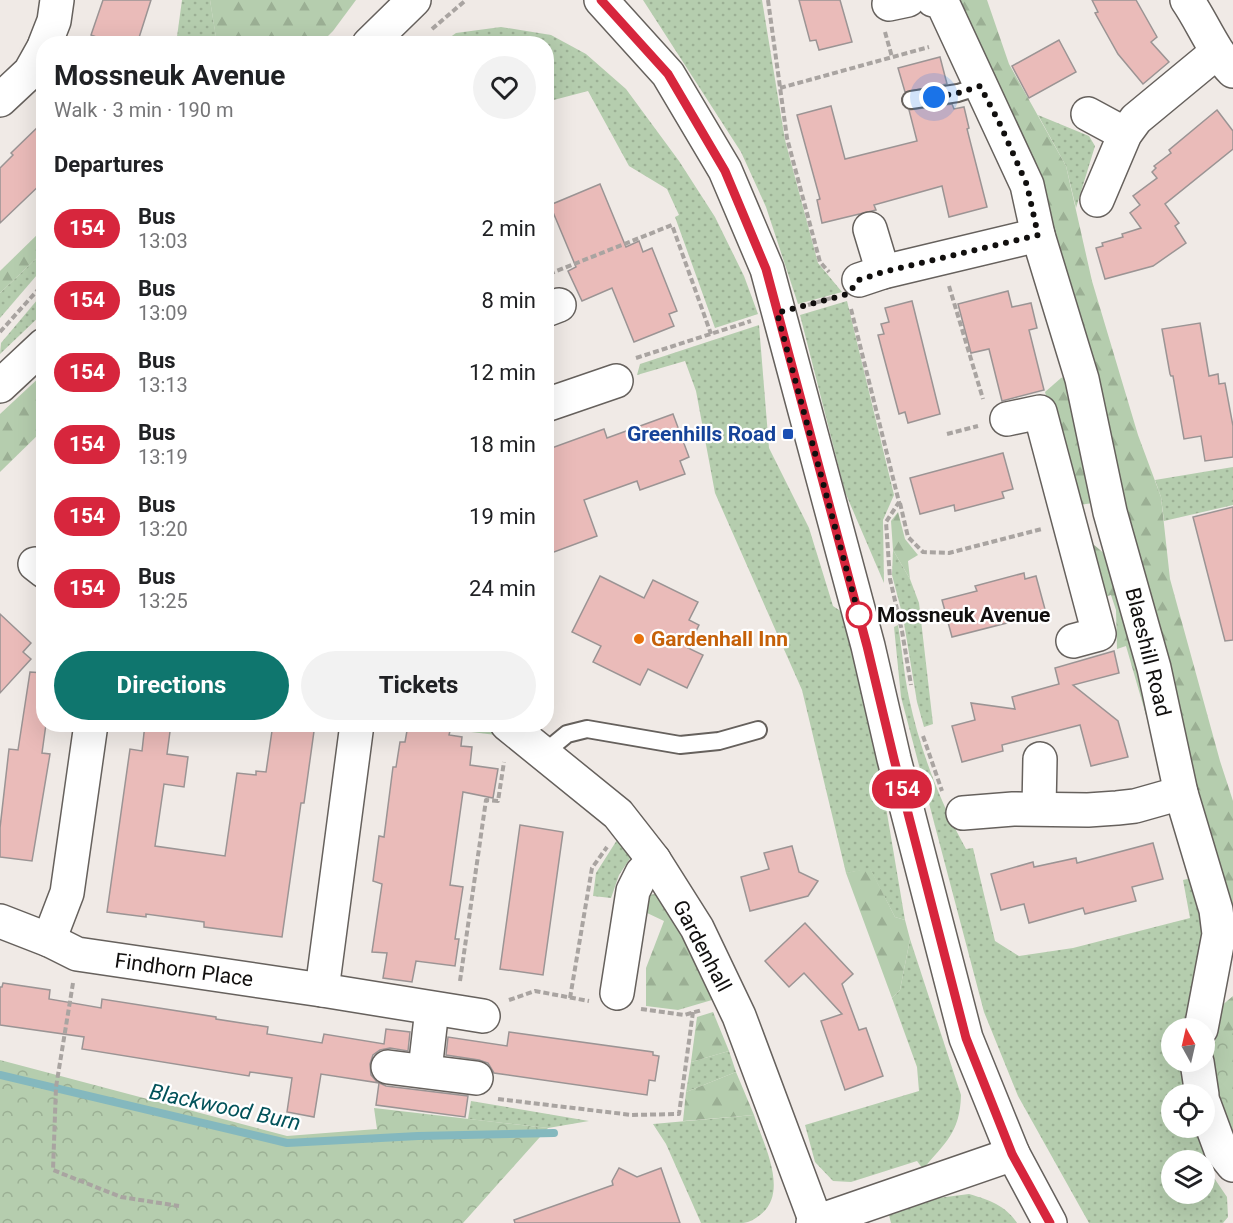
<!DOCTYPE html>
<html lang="en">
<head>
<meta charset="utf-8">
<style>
  body { margin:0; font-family:Roboto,sans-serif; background:#f2f2f2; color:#202124; height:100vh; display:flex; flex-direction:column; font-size:22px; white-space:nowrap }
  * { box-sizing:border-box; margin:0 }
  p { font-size:20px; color:#757577 }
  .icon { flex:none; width:33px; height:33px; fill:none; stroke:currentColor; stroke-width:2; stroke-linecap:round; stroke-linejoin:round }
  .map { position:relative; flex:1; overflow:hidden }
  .drawer { position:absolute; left:36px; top:36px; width:518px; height:696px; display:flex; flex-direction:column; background:#fff; border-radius:24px; box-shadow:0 6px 24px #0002 }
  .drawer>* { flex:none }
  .badge { padding:0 12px; border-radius:20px; font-size:21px; line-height:39px }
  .needle { width:39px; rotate:352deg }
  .buttons { position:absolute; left:1161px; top:1018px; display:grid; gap:12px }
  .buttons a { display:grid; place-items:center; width:54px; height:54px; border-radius:50%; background:#fff; box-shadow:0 6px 24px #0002; font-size:30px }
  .you { position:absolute; width:30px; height:30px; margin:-15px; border:4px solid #fff; border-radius:50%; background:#1a73e8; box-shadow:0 0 0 9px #1a73e833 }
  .map>.badge { position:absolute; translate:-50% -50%; box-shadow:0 0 0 3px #fff }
  h2 { padding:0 18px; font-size:22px; line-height:54px }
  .round { display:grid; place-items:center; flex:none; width:63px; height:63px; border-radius:32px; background:#f2f2f2 }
  .summary { display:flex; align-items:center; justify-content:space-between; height:102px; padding:0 18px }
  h1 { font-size:28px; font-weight:700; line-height:45px }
  .cta { display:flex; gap:12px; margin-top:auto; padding:12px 18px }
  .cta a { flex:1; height:69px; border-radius:36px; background:#0f766e; color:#fff; font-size:24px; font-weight:700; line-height:69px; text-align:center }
  .cta a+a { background:#f2f2f2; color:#202124 }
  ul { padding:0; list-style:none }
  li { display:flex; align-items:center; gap:18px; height:72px; padding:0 18px }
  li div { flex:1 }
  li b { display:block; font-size:22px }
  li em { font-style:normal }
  li .badge { min-width:66px; font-weight:700; text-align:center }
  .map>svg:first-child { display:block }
  .grass { fill:url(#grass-dots); fill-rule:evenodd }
  .forest { fill:url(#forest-firs) }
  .park { fill:url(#park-crowns) }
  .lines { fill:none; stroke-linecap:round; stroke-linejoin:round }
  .stream { stroke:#84b8be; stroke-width:8 }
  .building { fill:#eabbb9; stroke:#9b9494; stroke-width:1.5 }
  .lane-casing { stroke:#66615d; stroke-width:20 }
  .street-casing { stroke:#66615d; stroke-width:36 }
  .secondary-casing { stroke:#66615d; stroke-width:36 }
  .path { stroke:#a9a4a1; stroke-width:4; stroke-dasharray:6 3; stroke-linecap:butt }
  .lane { stroke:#fff; stroke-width:16 }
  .street { stroke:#fff; stroke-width:33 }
  .secondary { stroke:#fff; stroke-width:33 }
  .line-casing { stroke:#fff; stroke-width:14 }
  .line { stroke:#d7263d; stroke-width:9 }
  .walk { stroke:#110f0e; stroke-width:6; stroke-dasharray:0 10.8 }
  .transit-dot { fill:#1a4fb4; stroke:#fff; stroke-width:2 }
  .stop-dot { fill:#fff; stroke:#d7263d; stroke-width:3 }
  .food-dot { fill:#e8710a; stroke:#fff; stroke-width:2 }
  .labels { text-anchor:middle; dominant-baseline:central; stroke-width:4.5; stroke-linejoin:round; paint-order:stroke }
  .transit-label { font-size:21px; font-weight:bold; fill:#164399; stroke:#fff; text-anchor:end }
  .stop-label { font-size:21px; font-weight:bold; fill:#110f0e; stroke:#fff; text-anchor:start }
  .food-label { font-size:21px; font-weight:bold; fill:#c56008; stroke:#fff; text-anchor:start }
  .street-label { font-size:21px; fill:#110f0e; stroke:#fff }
  .water-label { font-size:22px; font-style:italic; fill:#02525a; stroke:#fff }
</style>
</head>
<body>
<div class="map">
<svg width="1233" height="1223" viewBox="0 0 1233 1223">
  <defs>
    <pattern id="grass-dots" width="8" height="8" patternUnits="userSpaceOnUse" patternTransform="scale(1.5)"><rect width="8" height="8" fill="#b5cdae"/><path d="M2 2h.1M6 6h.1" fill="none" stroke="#9baf94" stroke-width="1.8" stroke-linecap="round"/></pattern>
    <pattern id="forest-firs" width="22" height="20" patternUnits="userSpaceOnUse" patternTransform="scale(1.5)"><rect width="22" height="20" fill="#b5cdae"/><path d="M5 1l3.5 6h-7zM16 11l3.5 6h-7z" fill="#9baf94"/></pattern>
    <pattern id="park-crowns" width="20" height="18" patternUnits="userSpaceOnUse" patternTransform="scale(1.5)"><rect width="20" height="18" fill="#b5cdae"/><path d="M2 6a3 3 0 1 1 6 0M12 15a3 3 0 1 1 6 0" fill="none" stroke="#9baf94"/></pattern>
  </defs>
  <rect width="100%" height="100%" fill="#f0eae6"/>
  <g class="grass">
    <path d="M182,0H210L217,43L176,44Z"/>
    <path d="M643,0H762L785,140L818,263L842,292L798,304L766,207L741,152Z"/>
    <path d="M501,27L551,35L586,54L626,89L679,161L715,217L744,276L758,314L715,328L675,217L679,215L667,189L629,166L588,91L546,102V44L442,43L456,33Z"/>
    <path d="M1038,115L1089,136L1095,146L1076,208L1066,166Z"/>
    <path d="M43,252V268L0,318V293Z"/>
    <path d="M43,293V313L0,354L1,343Z"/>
    <path d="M847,301L894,495L883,520L884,583L845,492L800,315Z"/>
    <path d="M759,325L769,448L809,528L833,606L842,612L877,754L905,920L895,917L870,869L846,873L802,690L715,493L696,391L685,361L637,375L640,364Z"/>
    <path d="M1233,467V505L1164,521L1161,497L1155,480Z"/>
    <path d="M893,550L910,579L919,603L933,724L924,727L917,702L903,617L892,575Z"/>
    <path d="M898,625C902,649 904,674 909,698C920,750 940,802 966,849L973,848L995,941L1019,956L1073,948L1190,918L1183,880L1199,876L1209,926L1189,1029H1172V1062H1187L1195,1095H1172V1128H1204L1199,1134L1210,1172L1227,1197L1228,1217L1223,1223H1089L1018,1096L984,1012L901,697L894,627ZM1172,1161H1204V1194H1172Z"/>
    <path d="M413,725H481L496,735Z"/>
    <path d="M617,840L633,854L619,875L611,898L593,896L596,873Z"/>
    <path d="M910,939L961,1095C960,1132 946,1142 923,1169L917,1161L851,1182L833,1181L815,1162L805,1125L919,1091L917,1067L892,998L900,990Z"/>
    <path d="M729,1051L736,1072L686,1092L691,1062Z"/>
    <path d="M471,1101L589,1121L548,1128L468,1119Z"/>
    <path d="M754,1115C763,1144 790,1192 760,1215C755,1219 750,1222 743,1223C729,1223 714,1223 701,1223L666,1144L653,1124Z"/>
    <path d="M969,1194C989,1200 1005,1205 1017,1223H891L889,1215L938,1198Z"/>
  </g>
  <g class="forest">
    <path d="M210,0H356L333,31L321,43L217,44Z"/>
    <path d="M951,0H987L1009,64L1066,166L1092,281L1138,435L1161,497L1170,579L1220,761L1233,801V949L1141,581Z"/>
    <path d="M43,229V252L0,293V271Z"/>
    <path d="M43,374V430L0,472V414Z"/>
    <path d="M1072,374L1093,503L1079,505L1071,498L1045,392L1061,378Z"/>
    <path d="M898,512L905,539L918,555L908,561L910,579L893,550L891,521Z"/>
    <path d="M1093,544L1106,555L1125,583L1163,774L1126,646L1117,649L1116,610L1111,595L1100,599L1086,548Z"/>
    <path d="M870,868L895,917L905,920L910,939L900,990L892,998L846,873Z"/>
    <path d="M655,894L671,914L712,1000L678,1010L646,1006V968L664,921L645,912L649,895Z"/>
    <path d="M1233,996V1143L1210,1075L1220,1007Z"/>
    <path d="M713,1012L729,1051L691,1062L697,1017Z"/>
    <path d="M736,1072L754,1115L683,1121L686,1092Z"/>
  </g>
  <g class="park">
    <path d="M1233,1030V1143L1210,1075L1213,1045Z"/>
    <path d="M0,1060L287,1136L377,1129L374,1108L548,1128L463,1223H0Z"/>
  </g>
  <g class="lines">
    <path class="stream" d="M0,1075L287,1143L418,1136L554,1133"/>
  </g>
  <g class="building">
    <path d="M103,0H151L137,44H97L99,38L91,35Z"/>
    <path d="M799,0H840L852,42L819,50L816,40L810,41Z"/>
    <path d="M1092,0H1136L1157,37L1151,42L1169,62L1143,84L1118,54L1095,13L1098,12Z"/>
    <path d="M1059,40L1076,72L1029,98L1012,66Z"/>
    <path d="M940,57L947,84L905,92L898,68Z"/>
    <path d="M952,104L954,109L964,107L969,128L967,129L987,207L949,217L942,186L874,205L876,210L822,223L817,200L820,199L797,115L831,106L845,159L917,141L909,110Z"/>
    <path d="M1217,110L1233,131V149L1165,204L1179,223L1175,226L1186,243L1153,266L1105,279L1096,248L1103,246L1102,243L1123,237L1122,234L1141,228L1130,213L1140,205L1133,196L1157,178L1152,172L1156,168L1154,166L1171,153L1169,150Z"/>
    <path d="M44,121V181L0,223V168L13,155L11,153Z"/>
    <path d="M600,184L626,247L639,241L643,252L652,248L677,311L669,314L674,326L634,342L612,288L582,301L568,271L576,267L550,205Z"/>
    <path d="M1008,291L1012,307L1031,303L1037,328L1029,330L1044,390L1002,401L989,349L971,353L958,304Z"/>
    <path d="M912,301L940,414L908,423L905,412L899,414L878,335L884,334L881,324L889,322L885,308Z"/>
    <path d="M1200,323L1209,376L1218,374L1219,384L1225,383L1233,426V457L1205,461L1201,436L1184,439L1173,376H1171L1170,374L1162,329Z"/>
    <path d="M673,414L689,457L680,461L685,474L640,490L637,481L584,500L597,536L546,555V450L604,429L607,438Z"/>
    <path d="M1003,453L1013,489L1002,492L1004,498L955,511L954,505L920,514L910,478Z"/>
    <path d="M1233,507V640L1225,641L1193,517Z"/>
    <path d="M1024,573L1025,579L1036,576L1046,613L952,637L942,600L977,591L975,586Z"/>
    <path d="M600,576L644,598L653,580L698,602L689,620L699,625L688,648L703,655L687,688L648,669L640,685L593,662L601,646L572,632Z"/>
    <path d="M0,614L31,643L23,652L31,659L0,693Z"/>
    <path d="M1114,651L1119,673L1073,685L1118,721L1128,757L1091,766L1080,725L1002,745L1003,751L962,762L952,726L975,720L971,703L1015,709L1012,697L1059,684L1055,668Z"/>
    <path d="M30,672L44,673V724H46L42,753L50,754L32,861L0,857V828L9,749L18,750Z"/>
    <path d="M145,724H171L167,754L188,757L184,787L164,784L155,846L225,856L237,773L256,775V771L266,772L273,724H315L304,803H301L282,937L204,927V922L146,914V917L107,912L130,749L142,751Z"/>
    <path d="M408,725L450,731L449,735L462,737L461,746L472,747L470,765L498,769L493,798L463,792L450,885L463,887L455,939H459L455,966L416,961L412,982L383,978L387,953L372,952L382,884L373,881L379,836L384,837L393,767H396L400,742H405Z"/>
    <path d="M520,825L563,832L543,975L500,969Z"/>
    <path d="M1153,843L1163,879L1132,887L1136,901L1085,914L1083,908L1029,923L1024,904L1001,910L991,874L1033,862L1034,867L1076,858L1077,863Z"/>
    <path d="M792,846L799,872L818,881L808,896L750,911L741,877L769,869L764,853Z"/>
    <path d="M805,923L853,974L842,984L859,1030L866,1028L883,1076L845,1090L821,1021L842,1014L804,973L789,987L765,961Z"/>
    <path d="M3,983L50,990L49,999L101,1008L102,999L216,1017V1019L268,1027L267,1034L322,1043L324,1034L384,1044L386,1029L410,1032L408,1051L390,1048L380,1050L373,1055L370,1064L371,1075L377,1082L386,1086L468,1096L465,1117L376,1105L379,1083L321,1074L314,1117L287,1112L292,1078L250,1072L249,1076L82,1049L84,1037L0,1025V987H2Z"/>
    <path d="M509,1032L653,1052V1055L659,1056L655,1081L649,1080L647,1095L494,1073L488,1063L479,1060L446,1055L448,1037L507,1046Z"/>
    <path d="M619,1168L637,1177L661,1168L680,1223H515L514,1220L613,1185L612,1181Z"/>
  </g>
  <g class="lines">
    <defs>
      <g id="lane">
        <path d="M911,100L958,93L980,86"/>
        <path d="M544,753L567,734L587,729L680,745L719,741L758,730"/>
      </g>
      <g id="street">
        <path d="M933,0L942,2L1027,185L1038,235L1082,379L1110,512L1154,668L1181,793L1216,910L1219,934L1201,1029"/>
        <path d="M1187,0C1203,23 1213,51 1233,71"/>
        <path d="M889,4L908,0"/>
        <path d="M45,44L54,21L57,0"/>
        <path d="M0,100L30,72L44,47"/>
        <path d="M1088,114L1125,134"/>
        <path d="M1097,200L1125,134L1136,119L1217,52"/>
        <path d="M870,229L883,272"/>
        <path d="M859,280L883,272L1038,235"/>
        <path d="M546,310L559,305"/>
        <path d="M546,405L616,381"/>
        <path d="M1007,419L1040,412L1099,634L1073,641"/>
        <path d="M35,564L44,571"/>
        <path d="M507,724L618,814L654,860L697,928L739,1016L816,1222"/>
        <path d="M1039,808L1040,759"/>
        <path d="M963,813L1013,809L1088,810L1117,808L1135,806L1181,793"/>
        <path d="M0,921L49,940L77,954L322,990L483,1016"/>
        <path d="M49,940L67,893L91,724"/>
        <path d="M322,990L357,724"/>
        <path d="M617,993L633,891L642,873L654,860"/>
        <path d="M1197,1062L1202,1095"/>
        <path d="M388,1067L476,1078"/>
        <path d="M425,1070L432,1009"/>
        <path d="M1204,1104L1221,1150L1233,1165"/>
        <path d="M813,1223L1013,1154"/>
      </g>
      <g id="secondary">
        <path d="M601,0L668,74L725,170L767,269L868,646L894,759L966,1038L1013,1154L1050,1223"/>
        <path d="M369,44L414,0"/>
        <path d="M0,386L44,345"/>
      </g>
    </defs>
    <use href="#lane" class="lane-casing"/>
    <use href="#street" class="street-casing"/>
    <use href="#secondary" class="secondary-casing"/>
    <g class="path">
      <path d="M768,0L787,138L820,262L829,272"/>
      <path d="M432,29L466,0"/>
      <path d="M885,32L892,57"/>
      <path d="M780,88L929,47"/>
      <path d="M549,274L672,225L711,334"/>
      <path d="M949,286L983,399"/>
      <path d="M808,305L835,297"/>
      <path d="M851,309L899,502L886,522L890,579L902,631L911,685"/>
      <path d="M0,332L44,283"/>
      <path d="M636,358L751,321"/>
      <path d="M947,434L978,426"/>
      <path d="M900,503L908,537L923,552L949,553L1042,529"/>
      <path d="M923,736L942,791"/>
      <path d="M460,981L486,800L498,801L504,762"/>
      <path d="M73,983L56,1087L53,1170L121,1197L179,1206"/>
      <path d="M570,998L592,868L607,847"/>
      <path d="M509,1000L535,991L589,1001"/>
      <path d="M641,1009L684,1015L702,1010"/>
      <path d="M498,1099L632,1115L679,1114L693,1012"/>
    </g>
    <use href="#lane" class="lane"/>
    <use href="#street" class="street"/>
    <use href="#secondary" class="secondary"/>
  </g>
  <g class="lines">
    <defs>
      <path id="line" d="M601,0L668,74L725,171L766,269L867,646L894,759L966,1038L1012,1154L1050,1223"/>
    </defs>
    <use href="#line" class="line-casing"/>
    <use href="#line" class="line"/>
    <path class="walk" d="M859,615L861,623L777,313L848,294L859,280L883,272L1038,235L1027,185L999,122L980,86L958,93L934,97"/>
  </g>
  <rect class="transit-dot" x="782" y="428" width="12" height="12" rx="3"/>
  <circle class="stop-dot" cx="859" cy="615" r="12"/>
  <circle class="food-dot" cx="639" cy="639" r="6"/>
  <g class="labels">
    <g class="transit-label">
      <text x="776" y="434">Greenhills Road</text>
    </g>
    <g class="stop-label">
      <text x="877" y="615">Mossneuk Avenue</text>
    </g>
    <g class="food-label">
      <text x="651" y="639">Gardenhall Inn</text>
    </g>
    <g class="street-label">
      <text transform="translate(1148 652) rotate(76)">Blaeshill Road</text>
      <text transform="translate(702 946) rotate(62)">Gardenhall</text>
      <text transform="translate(184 970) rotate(8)">Findhorn Place</text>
    </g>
    <g class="water-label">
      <text transform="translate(225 1107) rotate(12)">Blackwood Burn</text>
    </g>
  </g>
</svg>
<div class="buttons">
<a><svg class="needle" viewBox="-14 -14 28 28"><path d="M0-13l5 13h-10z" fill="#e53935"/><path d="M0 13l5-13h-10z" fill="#757577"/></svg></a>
<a><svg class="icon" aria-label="locate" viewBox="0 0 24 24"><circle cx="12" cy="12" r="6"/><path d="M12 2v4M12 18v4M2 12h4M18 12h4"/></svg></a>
<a><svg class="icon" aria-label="layers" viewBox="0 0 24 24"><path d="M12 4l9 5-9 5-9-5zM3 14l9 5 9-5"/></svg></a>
</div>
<div class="you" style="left:934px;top:97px"></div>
<b class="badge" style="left:902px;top:789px;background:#d7263d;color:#fff">154</b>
<section class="drawer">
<div class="summary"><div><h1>Mossneuk Avenue</h1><p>Walk · 3 min · 190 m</p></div><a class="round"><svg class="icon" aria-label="heart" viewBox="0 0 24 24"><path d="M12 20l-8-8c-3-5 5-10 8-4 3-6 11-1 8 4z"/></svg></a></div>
<h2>Departures</h2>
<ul>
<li><span class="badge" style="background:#d7263d;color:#fff">154</span><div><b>Bus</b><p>13:03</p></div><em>2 min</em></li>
<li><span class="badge" style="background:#d7263d;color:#fff">154</span><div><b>Bus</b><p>13:09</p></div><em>8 min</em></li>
<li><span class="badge" style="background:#d7263d;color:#fff">154</span><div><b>Bus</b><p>13:13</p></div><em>12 min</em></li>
<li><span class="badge" style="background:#d7263d;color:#fff">154</span><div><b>Bus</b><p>13:19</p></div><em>18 min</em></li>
<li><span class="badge" style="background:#d7263d;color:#fff">154</span><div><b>Bus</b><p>13:20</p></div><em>19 min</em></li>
<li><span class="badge" style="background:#d7263d;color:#fff">154</span><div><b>Bus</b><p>13:25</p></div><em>24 min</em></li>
</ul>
<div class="cta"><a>Directions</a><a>Tickets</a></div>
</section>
</div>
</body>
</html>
